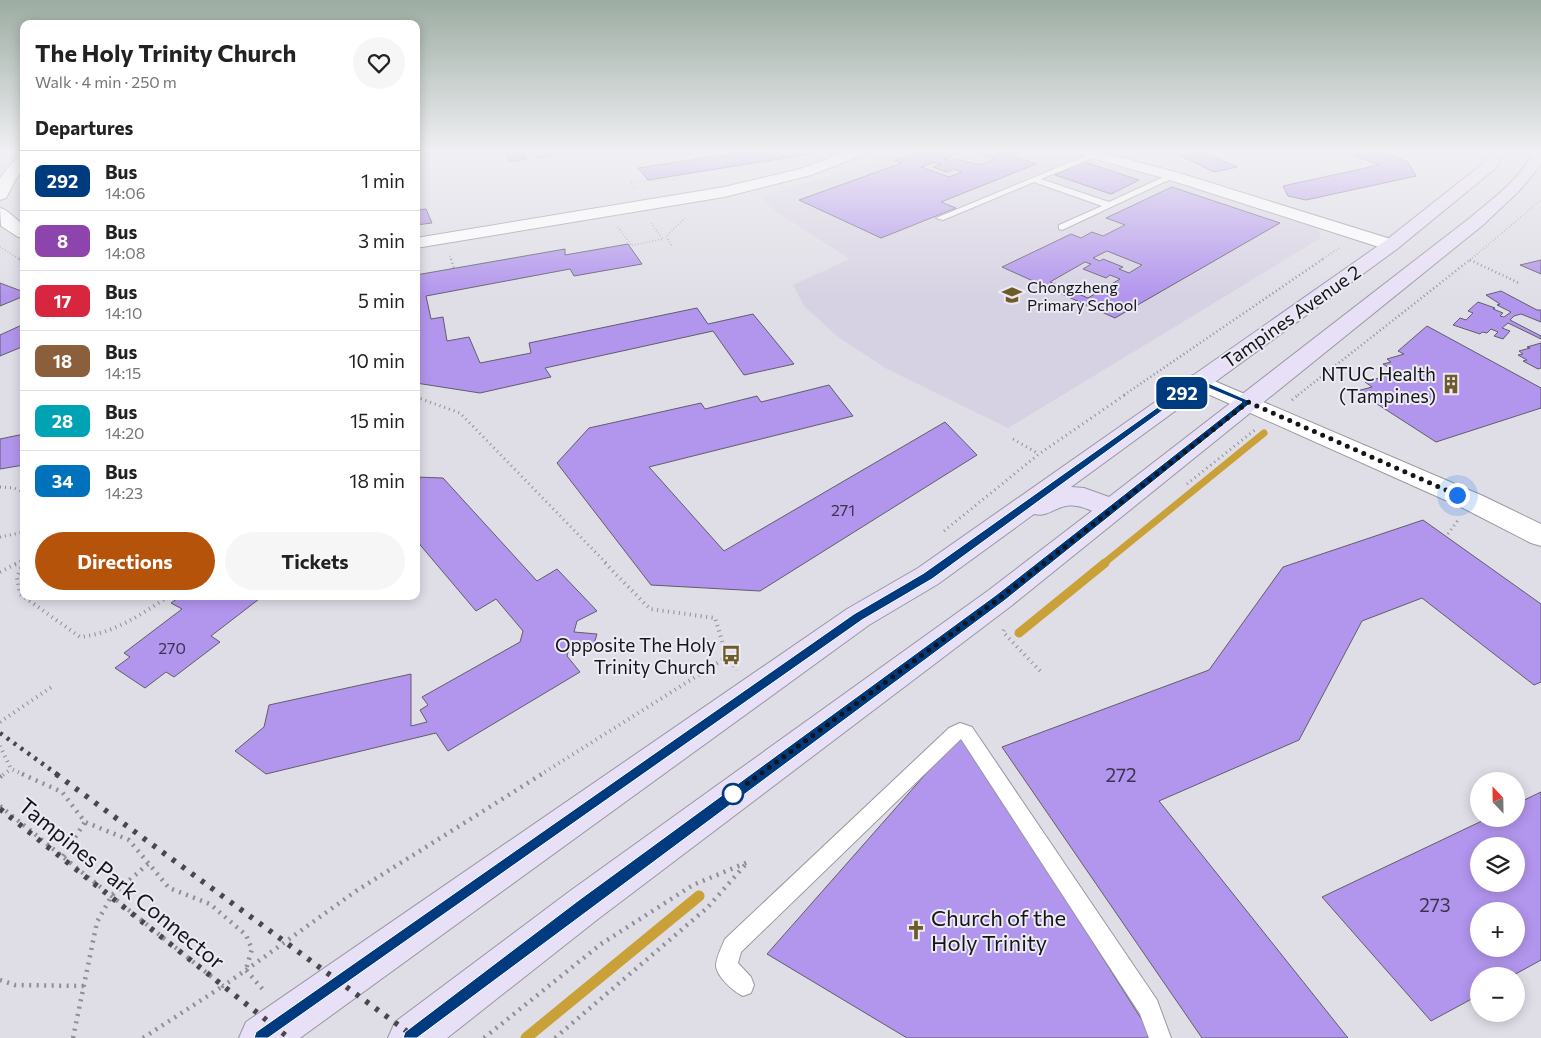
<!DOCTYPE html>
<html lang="en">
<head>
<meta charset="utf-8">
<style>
  body { margin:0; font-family:Commissioner,sans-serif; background:#f6f6f6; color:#222; height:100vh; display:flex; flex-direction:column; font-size:19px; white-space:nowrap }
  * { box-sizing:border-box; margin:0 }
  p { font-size:16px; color:#767676 }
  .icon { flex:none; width:28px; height:28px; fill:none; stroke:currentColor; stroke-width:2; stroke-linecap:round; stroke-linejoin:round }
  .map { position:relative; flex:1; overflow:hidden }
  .details { position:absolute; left:20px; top:20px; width:400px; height:580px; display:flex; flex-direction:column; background:#fff; border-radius:10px; box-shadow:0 2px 12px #0003 }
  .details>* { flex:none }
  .badge { padding:0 10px; border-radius:8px; font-size:18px; line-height:32px }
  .needle { width:32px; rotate:338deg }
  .buttons { position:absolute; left:1470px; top:772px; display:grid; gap:10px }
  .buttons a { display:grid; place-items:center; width:55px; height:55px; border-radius:50%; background:#fff; box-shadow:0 2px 12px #0003; font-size:25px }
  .you { position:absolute; width:25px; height:25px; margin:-12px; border:4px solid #fff; border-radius:50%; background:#1a73e8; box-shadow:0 0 0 8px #1a73e833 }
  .map>.badge { position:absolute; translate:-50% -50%; box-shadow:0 0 0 2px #fff }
  h2 { padding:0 15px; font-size:19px; line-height:45px }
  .round { display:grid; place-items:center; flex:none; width:52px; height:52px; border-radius:26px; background:#f6f6f6 }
  .headline { display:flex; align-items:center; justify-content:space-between; height:85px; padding:0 15px }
  h1 { font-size:24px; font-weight:700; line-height:38px }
  .cta { display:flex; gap:10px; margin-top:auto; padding:10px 15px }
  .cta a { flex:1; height:58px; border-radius:30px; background:#b45309; color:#fff; font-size:20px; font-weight:700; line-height:58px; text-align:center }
  .cta a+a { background:#f6f6f6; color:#222 }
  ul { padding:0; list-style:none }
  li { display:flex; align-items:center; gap:15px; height:60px; padding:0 15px; border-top:1px solid #e0e0e0 }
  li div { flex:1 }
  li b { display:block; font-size:19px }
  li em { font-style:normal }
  li .badge { min-width:55px; font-weight:700; text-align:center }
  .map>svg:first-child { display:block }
  .built { fill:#d7d2e3 }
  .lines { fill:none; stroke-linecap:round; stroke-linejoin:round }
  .stream-far2 { stroke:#caa138; stroke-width:7 }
  .stream-far1 { stroke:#caa138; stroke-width:9 }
  .stream { stroke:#caa138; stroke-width:11 }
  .building { fill:#b295ed; stroke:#615e67; fill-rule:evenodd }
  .lane-casing { stroke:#9997a0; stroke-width:2 }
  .street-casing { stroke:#9997a0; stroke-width:2 }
  .secondary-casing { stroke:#9997a0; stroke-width:2 }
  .path-far4 { stroke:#8f8e95; stroke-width:2; stroke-dasharray:0.5 2.5; stroke-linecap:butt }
  .path-far3 { stroke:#8f8e95; stroke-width:2.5; stroke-dasharray:1 3; stroke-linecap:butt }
  .path-far2 { stroke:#8f8e95; stroke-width:3; stroke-dasharray:1 4; stroke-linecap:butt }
  .path-far1 { stroke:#8f8e95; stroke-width:4; stroke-dasharray:1 4.5; stroke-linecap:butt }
  .path { stroke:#8f8e95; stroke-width:4.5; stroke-dasharray:2 5.5; stroke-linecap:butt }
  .lane { fill:#fff; fill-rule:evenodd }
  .street { fill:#fff; fill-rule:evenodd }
  .secondary { fill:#e8e0f7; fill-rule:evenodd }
  .rail-far1 { stroke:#48474c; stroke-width:4.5; stroke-dasharray:3 5.5; stroke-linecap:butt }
  .rail { stroke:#48474c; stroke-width:5.5; stroke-dasharray:4 8; stroke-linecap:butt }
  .line { fill:#003b80; stroke:#fff }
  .walk { stroke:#151418; stroke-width:5; stroke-dasharray:0 9 }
  .stop-dot { fill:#fff; stroke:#003b80; stroke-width:2.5 }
  .labels { text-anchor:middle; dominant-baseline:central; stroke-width:4; stroke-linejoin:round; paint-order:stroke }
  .far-poi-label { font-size:16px; fill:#151418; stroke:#eceaf4; text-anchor:start }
  .number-label { font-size:16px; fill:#3c344d }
  .street-label { font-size:19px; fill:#151418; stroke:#eceaf4 }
  .poi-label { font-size:19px; fill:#151418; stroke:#eceaf4; text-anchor:end }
  .near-number-label { font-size:19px; fill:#3c344d }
  .near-street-label { font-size:22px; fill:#151418; stroke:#eceaf4 }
  .near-poi-label { font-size:22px; fill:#151418; stroke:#eceaf4; text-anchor:start }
</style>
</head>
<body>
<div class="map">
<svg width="1541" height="1038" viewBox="0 0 1541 1038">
  <rect width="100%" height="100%" fill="#dfdde6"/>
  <path class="built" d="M893,152H1059L1158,177L1309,224L1319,229L1321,238L1008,428L887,369L838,337L804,306L793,285L850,259L772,209L761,197L869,163Z"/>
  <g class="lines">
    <path class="stream-far2" d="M1103,564L1264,433"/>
    <path class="stream-far1" d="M1019,633L1105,563"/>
    <path class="stream" d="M526,1038L699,896"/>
  </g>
  <g class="building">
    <path d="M416,152H453L416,156Z"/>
    <path d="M504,152H523L527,159L510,162Z"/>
    <path d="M535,152H556L558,155L537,158Z"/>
    <path d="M744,152H814L810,154L648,180L638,168Z"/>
    <path d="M919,152H963L944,159L949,161L955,159L980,165L995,159L973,152H1024L1013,156L1036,164L941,202L956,208L881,238L799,200L902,163L894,160ZM934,162L941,164L933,167L947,172L954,169L962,172L949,177L921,167Z"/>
    <path d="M1173,152H1214L1206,153L1237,167L1214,172Z"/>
    <path d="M1345,152H1381L1408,162L1416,176L1306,200L1288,196L1283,186L1379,165Z"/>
    <path d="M1084,162L1139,180L1111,194L1055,175Z"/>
    <path d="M1172,187L1280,223L1115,318L1002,267L1071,234L1081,238L1092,232L1103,236L1125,225L1106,218ZM1107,251L1142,265L1129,273L1119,269L1123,267L1103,259L1100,261L1093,258ZM1085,262L1091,264L1083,269L1106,278L1110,275L1120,279L1088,298L1050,282Z"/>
    <path d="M426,209L432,223L416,225V210Z"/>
    <path d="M628,244L642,264L574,276L570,269L426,296L431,319L443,317L447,341L469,337L480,363L531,353L529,343L697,308L708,324L753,314L794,364L744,375L713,331L545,368L551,377L480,393L416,383V275L565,249V255Z"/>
    <path d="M1541,260V274L1520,265Z"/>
    <path d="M0,283L24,292V296L0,306Z"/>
    <path d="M1501,291L1537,310H1541V322L1521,314L1514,316L1510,320L1541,336V339L1508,323L1502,328L1510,331L1503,339L1494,336L1498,332L1491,329L1487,333L1482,332L1480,334L1453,325L1460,318L1466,320L1473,313L1468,311L1478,302L1495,308L1493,309L1503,313L1500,316L1504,317L1511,312L1497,305L1500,304L1486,295Z"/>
    <path d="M24,324V346L0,356V335Z"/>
    <path d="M1427,326L1541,388V408L1436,442L1357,391L1372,387L1365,382L1397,373L1383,364L1391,362L1387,359L1404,354L1398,351Z"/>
    <path d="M1541,343V368L1538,369L1523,361L1527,360L1518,355L1523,354L1519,351L1530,348L1527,347Z"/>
    <path d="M829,385L853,416L649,467L724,551L945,422L977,455L760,591L651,585L557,463L589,428L701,403L705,409L757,396L761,402Z"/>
    <path d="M24,434V465L0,469V439Z"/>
    <path d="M416,477L443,478L537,581L557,569L597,611L577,621L574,632L597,634L593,647L570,645L567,656L580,672L448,751L436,733L266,774L235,751L264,727L269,705L411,674V726L427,722L420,710L428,705L422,697L520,642L523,631L496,599L476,611L416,540Z"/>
    <path d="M1423,520L1541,604V682L1534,685L1422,598L1362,621L1299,740L1159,801L1348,1038H1202L1002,747L1209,670L1283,567Z"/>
    <path d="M181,596H263L211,636L220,642L174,677L166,672L145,688L115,668L130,657L124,653L182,609L171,603Z"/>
    <path d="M961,734L1149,1031L1147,1038H907L767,954Z"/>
    <path d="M1541,792V960L1512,976H1479V995L1431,1021L1322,897L1486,819H1516V804ZM1479,846H1516V884H1479ZM1479,911H1516V949H1479Z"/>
  </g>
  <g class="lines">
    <defs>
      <g id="lane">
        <path d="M1095,152L1099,154L1098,156L1041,179L1109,202L1170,174L1177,176L1062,230L1059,229V225L1102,206L1034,182L943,220L936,218Z"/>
        <path d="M960,723L972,727L1157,1000L1171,1038H1149L1140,1014L961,739L741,952L738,963L751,977L754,985L751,993L743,996C734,992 717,977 716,966C716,958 722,946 725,939L949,728Z"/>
      </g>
      <g id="street">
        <path d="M846,152H865L863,155L811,175L724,197L416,248V238L724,187L800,169Z"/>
        <path d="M1079,152H1101L1179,173L1397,241L1400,245L1397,249L1391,250L1385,249L1167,179L1081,155Z"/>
        <path d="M24,153V168L16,179L6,198L0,200V178L19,154Z"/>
        <path d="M0,208C9,210 16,220 24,225V238L18,237L1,226Z"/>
        <path d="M1198,374L1483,496L1541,524V546L1531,543L1463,508L1190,386L1187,381L1190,376Z"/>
      </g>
      <path id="secondary" d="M1491,152H1505L1497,167L1397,249L1071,487L1084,488L1109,497L1471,217C1492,199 1522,178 1533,152H1541V165L1519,191L1483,225L1011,606L598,919L447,1038H388L395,1022L570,891L989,590L1092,511C1059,495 1054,519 1034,514L938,584L869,625L300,1038H239L246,1022L847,609L918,568L1385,241L1486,161Z"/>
    </defs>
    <use href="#lane" class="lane-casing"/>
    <use href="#street" class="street-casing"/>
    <use href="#secondary" class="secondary-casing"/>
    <g class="path-far4">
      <path d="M451,152L454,159"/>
      <path d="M1464,152L1470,154"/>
      <path d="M416,163H429"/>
      <path d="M651,181L678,179"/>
      <path d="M635,189L630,183L650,180"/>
      <path d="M618,227L631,245"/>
      <path d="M671,245L666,236L685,218"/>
      <path d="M629,246L663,239L650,222"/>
      <path d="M0,247L21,260"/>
      <path d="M450,256L451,260"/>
      <path d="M1321,260L1339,248"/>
      <path d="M1470,260L1541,200"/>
    </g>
    <g class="path-far3">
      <path d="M19,259L24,262"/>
      <path d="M451,259L454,268"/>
      <path d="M1470,260L1519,283"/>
      <path d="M1124,395L1323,259"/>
      <path d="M1298,395L1471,259"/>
    </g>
    <g class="path-far2">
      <path d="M416,397L460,413L607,564"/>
      <path d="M1292,400L1299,394"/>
      <path d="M1013,439L1039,454"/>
      <path d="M1187,484L1256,429"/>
      <path d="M0,487L14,488L24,492"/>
      <path d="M944,531L1039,454L1126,394"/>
      <path d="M1448,534L1458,520"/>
      <path d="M0,537L24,532"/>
      <path d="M15,564L24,560"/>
      <path d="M23,564L24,561"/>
    </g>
    <g class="path-far1">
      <path d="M23,563L17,578L20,594L80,637C115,633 140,615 169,596"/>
      <path d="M605,563L650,609L715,618L727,657L737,670"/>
      <path d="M0,572L18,563"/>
      <path d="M1004,630L1003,632L1042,673"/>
      <path d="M0,722L53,686"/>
      <path d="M0,746L11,769L25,775"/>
      <path d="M3,775L11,769"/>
      <path d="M540,775L727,657"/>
    </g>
    <g class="path">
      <path d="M22,774L62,792L85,822L129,840L169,888L210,904L246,935L252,949L246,969"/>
      <path d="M0,777L4,774"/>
      <path d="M0,806L223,986L246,970L265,992"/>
      <path d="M63,856L85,822"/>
      <path d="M246,970L356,891L542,774"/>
      <path d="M0,980L15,985L84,986"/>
      <path d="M73,1038L97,922L112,895L148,864"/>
      <path d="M143,1038L223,986"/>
      <path d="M484,1038L601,944L693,885L748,862"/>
      <path d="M555,1038L707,908L746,864"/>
    </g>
    <use href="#lane" class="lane"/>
    <use href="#street" class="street"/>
    <use href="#secondary" class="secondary"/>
    <path class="rail-far1" d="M0,733L58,775"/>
    <g class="rail">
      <path d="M56,774L416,1038"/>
      <path d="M0,809L289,1038"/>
    </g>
  </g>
  <linearGradient id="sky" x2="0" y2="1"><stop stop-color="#9caca2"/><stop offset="0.51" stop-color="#f1f0f4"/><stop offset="1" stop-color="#f1f0f4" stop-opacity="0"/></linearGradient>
  <rect width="1541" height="297" fill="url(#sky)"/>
  <path class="line" d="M1196,380H1201L1252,402L1004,601L589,910L417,1038H403L405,1032L579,900L996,595L1242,402L1199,384L932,579L862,620L268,1038H254L256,1032L854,614L924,573Z"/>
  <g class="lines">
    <path class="walk" d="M733,794L1000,598L1248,402L1457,495"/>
  </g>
  <defs>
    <symbol id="school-bare" viewBox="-9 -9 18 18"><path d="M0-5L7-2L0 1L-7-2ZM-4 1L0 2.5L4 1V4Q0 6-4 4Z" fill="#6f5a29" stroke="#eceaf4" stroke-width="2.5" paint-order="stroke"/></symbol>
    <symbol id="building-bare" viewBox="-9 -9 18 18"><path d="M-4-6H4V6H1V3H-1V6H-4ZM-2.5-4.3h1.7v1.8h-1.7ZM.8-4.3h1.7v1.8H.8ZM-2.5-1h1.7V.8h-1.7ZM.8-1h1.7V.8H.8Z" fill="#6f5a29" stroke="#eceaf4" stroke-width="2.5" paint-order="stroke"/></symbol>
    <symbol id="bus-bare" viewBox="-9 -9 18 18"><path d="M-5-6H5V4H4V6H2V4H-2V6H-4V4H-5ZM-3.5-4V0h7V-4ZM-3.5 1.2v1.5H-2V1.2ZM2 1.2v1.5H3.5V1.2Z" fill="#6f5a29" stroke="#eceaf4" stroke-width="2.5" paint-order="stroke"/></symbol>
    <symbol id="church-bare" viewBox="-9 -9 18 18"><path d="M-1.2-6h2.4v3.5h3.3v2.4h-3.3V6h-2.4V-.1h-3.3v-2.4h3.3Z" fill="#6f5a29" stroke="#eceaf4" stroke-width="2.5" paint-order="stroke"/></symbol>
  </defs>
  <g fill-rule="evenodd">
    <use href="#school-bare" x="998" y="281" width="28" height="28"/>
    <use href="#building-bare" x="1437" y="370" width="28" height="28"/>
    <use href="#bus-bare" x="717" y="641" width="28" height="28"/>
    <use href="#church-bare" x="902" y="916" width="28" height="28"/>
  </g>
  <circle class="stop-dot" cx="733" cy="794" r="10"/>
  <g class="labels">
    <g class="far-poi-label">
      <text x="1027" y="286">Chongzheng<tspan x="1027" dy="18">Primary School</tspan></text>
    </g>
    <g class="number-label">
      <text x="843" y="509">271</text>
      <text x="172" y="647">270</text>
    </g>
    <g class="street-label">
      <text transform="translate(1291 316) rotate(-35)">Tampines Avenue 2</text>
    </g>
    <g class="poi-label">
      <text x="1436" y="373">NTUC Health<tspan x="1436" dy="22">(Tampines)</tspan></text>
      <text x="716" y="644">Opposite The Holy<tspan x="716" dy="22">Trinity Church</tspan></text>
    </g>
    <g class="near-number-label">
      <text x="1121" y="774">272</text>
      <text x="1435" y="904">273</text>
    </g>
    <g class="near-street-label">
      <text transform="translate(122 883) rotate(39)">Tampines Park Connector</text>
    </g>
    <g class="near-poi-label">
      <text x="931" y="917">Church of the<tspan x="931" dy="25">Holy Trinity</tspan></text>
    </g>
  </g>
</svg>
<div class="buttons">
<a><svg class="needle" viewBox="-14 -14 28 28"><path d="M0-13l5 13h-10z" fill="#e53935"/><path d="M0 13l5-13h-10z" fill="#767676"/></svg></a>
<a><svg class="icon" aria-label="layers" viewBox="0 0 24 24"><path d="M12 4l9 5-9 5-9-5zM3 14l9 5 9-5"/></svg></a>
<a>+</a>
<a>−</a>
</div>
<div class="you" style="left:1457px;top:495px"></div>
<b class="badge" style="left:1182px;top:393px;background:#003b80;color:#fff">292</b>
<section class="details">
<div class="headline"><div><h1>The Holy Trinity Church</h1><p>Walk · 4 min · 250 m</p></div><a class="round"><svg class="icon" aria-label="heart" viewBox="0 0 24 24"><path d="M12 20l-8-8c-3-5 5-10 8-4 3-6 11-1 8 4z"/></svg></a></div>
<h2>Departures</h2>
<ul>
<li><span class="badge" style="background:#003b80;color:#fff">292</span><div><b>Bus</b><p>14:06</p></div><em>1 min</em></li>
<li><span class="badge" style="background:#8e44ad;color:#fff">8</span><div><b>Bus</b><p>14:08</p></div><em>3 min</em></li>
<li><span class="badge" style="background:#d7263d;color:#fff">17</span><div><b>Bus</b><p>14:10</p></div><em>5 min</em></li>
<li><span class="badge" style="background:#8b5e3c;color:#fff">18</span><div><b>Bus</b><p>14:15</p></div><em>10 min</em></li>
<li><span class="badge" style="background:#00a3b4;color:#fff">28</span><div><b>Bus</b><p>14:20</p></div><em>15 min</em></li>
<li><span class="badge" style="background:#0072bc;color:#fff">34</span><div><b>Bus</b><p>14:23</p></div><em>18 min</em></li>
</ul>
<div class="cta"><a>Directions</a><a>Tickets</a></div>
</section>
</div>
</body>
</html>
